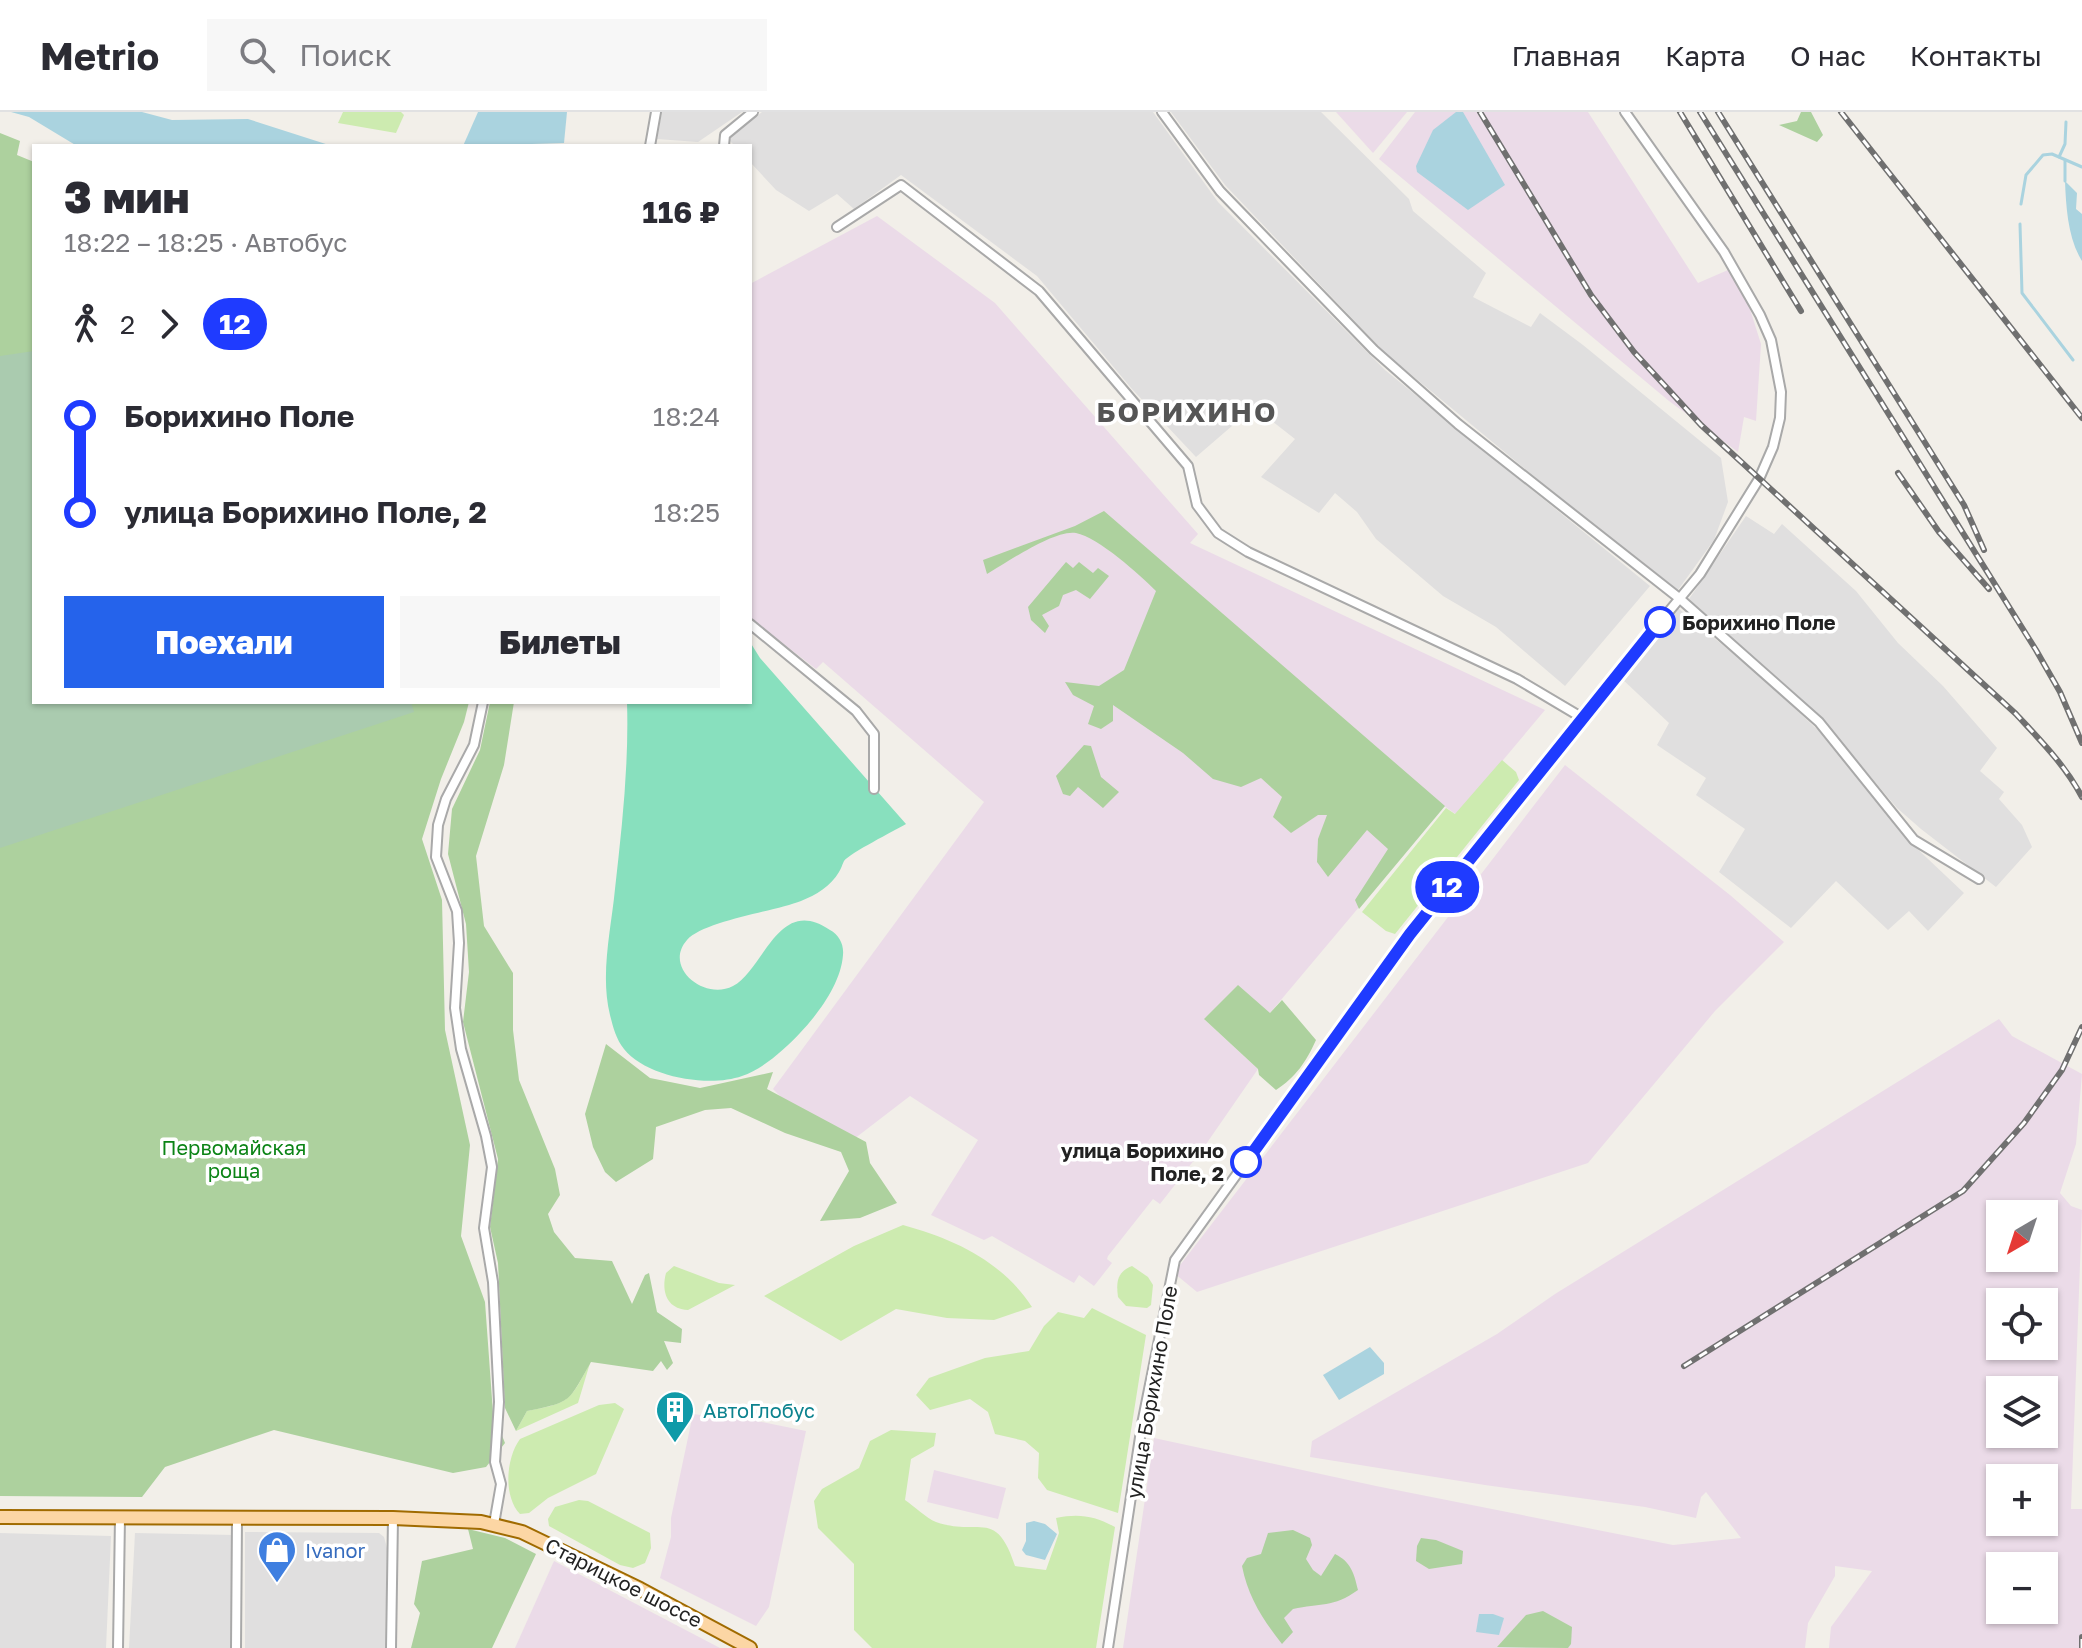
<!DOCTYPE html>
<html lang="ru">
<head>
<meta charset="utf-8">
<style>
  body { margin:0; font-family:"Golos Text",sans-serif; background:#f7f7f7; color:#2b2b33; height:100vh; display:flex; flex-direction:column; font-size:30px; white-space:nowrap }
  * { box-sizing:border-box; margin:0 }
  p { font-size:26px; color:#7c7c81 }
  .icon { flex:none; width:44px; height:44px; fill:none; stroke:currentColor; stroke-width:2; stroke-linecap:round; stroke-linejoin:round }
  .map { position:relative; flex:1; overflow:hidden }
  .sheet { position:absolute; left:32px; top:32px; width:720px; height:560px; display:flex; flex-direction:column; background:#fff; border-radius:0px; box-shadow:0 2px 6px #0004 }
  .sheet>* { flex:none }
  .badge { padding:0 16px; border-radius:26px; font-size:28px; line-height:52px }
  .needle { width:52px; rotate:219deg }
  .buttons { position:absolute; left:1986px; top:1088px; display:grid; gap:16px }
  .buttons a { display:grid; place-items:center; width:72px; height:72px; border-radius:0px; background:#fff; box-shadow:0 2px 6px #0004; font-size:40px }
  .map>.badge { position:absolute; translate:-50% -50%; box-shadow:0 0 0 4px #fff }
  .legs { display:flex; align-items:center; gap:12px; height:88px; padding:0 32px; font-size:26px }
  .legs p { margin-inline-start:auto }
  .headline { display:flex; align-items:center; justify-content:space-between; height:136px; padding:0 32px }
  h1 { font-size:44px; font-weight:800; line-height:60px }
  .primary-button { display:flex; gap:16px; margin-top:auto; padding:16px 32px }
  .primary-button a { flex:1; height:92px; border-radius:0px; background:#2563eb; color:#fff; font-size:32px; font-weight:800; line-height:92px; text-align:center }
  .primary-button a+a { background:#f7f7f7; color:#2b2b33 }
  ul { padding:0 32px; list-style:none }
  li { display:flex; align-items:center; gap:28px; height:96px; font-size:30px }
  li i { display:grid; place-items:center; width:12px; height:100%; margin:0 10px; background:currentColor }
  li i::after { content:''; width:20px; height:20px; margin:-10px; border:6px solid; border-radius:50%; background:#fff }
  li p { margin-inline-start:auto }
  li:first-child i { background:linear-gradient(#0000 50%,currentColor 0) }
  li:last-child i { background:linear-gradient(currentColor 50%,#0000 0) }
  header { display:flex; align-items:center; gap:48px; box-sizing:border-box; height:112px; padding:0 40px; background:#fff; border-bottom:2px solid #e1e1e2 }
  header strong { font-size:38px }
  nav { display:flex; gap:44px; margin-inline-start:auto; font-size:28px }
  .search { width:560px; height:72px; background:#f7f7f7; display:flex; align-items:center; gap:20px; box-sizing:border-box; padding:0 28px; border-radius:0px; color:#7c7c81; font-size:30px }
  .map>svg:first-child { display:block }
  .residential { fill:#e0dfdf }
  .industrial { fill:#ebdbe8; fill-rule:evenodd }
  .grass { fill:#cdebb0 }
  .forest { fill:#add19e }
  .cemetery { fill:#aacbaf }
  .pitch { fill:#88e0be }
  .water { fill:#aad3df }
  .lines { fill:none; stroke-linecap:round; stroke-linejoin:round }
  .stream { stroke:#aad3df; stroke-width:3 }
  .minor-casing { stroke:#a9a9a9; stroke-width:12 }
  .primary-casing { stroke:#a06b00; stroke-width:16 }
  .minor { stroke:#fff; stroke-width:8 }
  .primary { stroke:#fcd6a4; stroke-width:12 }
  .rail-casing { stroke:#707070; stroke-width:6 }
  .rail { stroke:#fff; stroke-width:3; stroke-dasharray:9; stroke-linecap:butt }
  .line-1-casing { stroke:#fff; stroke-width:18 }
  .line-1 { stroke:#1f3bff; stroke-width:12 }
  .stop-1-dot { fill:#fff; stroke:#1f3bff; stroke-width:4 }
  .labels { text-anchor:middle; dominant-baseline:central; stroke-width:7; stroke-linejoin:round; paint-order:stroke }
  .stop-label { font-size:20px; font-weight:bold; fill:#222; stroke:#fff; text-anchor:start }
  .park-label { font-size:20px; fill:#0c8416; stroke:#fff }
  .street-label { font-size:20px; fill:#222; stroke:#fff }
  .culture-label { font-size:20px; fill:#0d838f; stroke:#fff; text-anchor:start }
  .shop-label { font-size:20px; fill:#366cbe; stroke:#fff; text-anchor:start }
  .district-label { font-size:28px; font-weight:bold; letter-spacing:2px; fill:#555; stroke:#fff }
</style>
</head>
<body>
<header>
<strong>Metrio</strong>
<div class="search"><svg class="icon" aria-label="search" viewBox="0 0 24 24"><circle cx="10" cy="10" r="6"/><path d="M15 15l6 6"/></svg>Поиск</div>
<nav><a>Главная</a><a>Карта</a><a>О нас</a><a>Контакты</a></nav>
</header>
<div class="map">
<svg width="2082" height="1536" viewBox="0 0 2082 1536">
  <rect width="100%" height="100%" fill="#f2efe9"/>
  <g class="residential">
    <path d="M662,0H742L698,30L657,27Z"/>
    <path d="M762,0H1153L1218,90L1385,258L1650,474L1565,574L1496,515L1443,484L1376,427L1357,400L1335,381L1319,401L1261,365L1295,327L1254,295L1196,345L1132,277L1037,164L901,63L854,97L837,82L809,99L776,78L750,50V34H735L728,27Z"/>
    <path d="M1171,0H1321L1409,87L1413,99L1486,161L1473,185L1531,215L1540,201L1583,233L1721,346L1728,390L1714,428L1678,478L1559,385L1385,241L1225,73Z"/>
    <path d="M1746,404L1774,422L1782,412L1856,479L1898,531L1943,574L1997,636L1980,659L2004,680L1999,687L2022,713L2032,735L1996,775L1921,717L1897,696L1820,605L1689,487Z"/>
    <path d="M1678,496L1766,569L1825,625L1909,729L1964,781L1928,819L1909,799L1888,818L1836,769L1791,816L1719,760L1745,717L1696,683L1706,666L1657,633L1669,611L1621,566Z"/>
    <path d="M245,1420L379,1421L384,1425L387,1436L385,1536H245Z"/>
    <path d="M0,1421L111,1424L106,1536H0Z"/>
    <path d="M135,1421L234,1423L231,1536H129Z"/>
  </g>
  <g class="industrial">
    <path d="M1336,0H1407L1373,41Z"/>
    <path d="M1415,0H1588L1698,171L1728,158L1749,194L1761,232L1756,309L1744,305L1738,340L1669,289L1379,47Z"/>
    <path d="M877,104L995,191L1198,422L1190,431L1545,598L1457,703L1444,694L1270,901L1205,908L1258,957L1202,1038L1160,1092L1153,1087L1108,1144L1107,1147L1112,1151L1094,1174L1079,1163L1074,1171L992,1124L984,1128L931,1103L978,1028L910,984L854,1027L787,991L773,977L984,690L823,550L816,557L750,506V172Z"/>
    <path d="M1565,653L1730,783L1784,830L1715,899L1588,1051L1197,1180L1174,1161Z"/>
    <path d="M1999,907L2012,924L2082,962L2076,1032L2060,1081L2071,1094L2082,1098L2071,1397H2082V1536H1829L1831,1515L1872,1459L1835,1454V1464L1808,1511L1805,1536H1123L1154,1326L1376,1374L1673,1433L1741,1426L1706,1380L1701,1385L1696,1406L1645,1395L1485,1373L1310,1345L1312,1329L1497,1222L1555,1182ZM2000,1102H2044V1146H2000ZM2000,1190H2044V1234H2000ZM2000,1278H2044V1322H2000ZM2000,1366H2044V1410H2000ZM2000,1454H2044V1498H2000Z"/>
    <path d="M703,1298L806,1319L769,1495L756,1514L660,1466L671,1425V1406L693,1302L701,1303Z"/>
    <path d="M934,1358L1006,1376L998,1407L927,1390Z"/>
    <path d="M554,1449L720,1536H515Z"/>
  </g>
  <g class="grass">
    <path d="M343,0H401L404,3L396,21L338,11Z"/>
    <path d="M1502,648L1516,660L1519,668L1395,822L1386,819L1362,800L1446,696L1455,702Z"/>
    <path d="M903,1113C954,1127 1002,1149 1032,1195L994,1208L947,1206L896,1197L841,1229L764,1184L854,1134Z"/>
    <path d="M674,1154L719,1171L735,1173L688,1198C667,1197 661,1180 666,1161Z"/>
    <path d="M1132,1154L1148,1165L1153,1173L1151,1193L1147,1196L1126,1194L1118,1185C1116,1170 1117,1160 1132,1154Z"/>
    <path d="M1092,1196L1146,1223L1118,1401L1047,1378L1038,1366L1039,1341L1025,1329L995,1322L988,1300L970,1287L930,1298L916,1283L929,1266L985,1246L1029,1239L1044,1214L1058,1200L1084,1206Z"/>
    <path d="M590,1251L578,1291L516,1319L527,1299C570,1291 570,1289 590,1251Z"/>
    <path d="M615,1291L624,1297L596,1362L548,1386L529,1401L520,1402C503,1384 506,1346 520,1327L599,1293Z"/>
    <path d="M891,1318L936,1321L934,1334L911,1347L905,1388C914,1394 926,1406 936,1410C979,1425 996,1395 1015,1454L1046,1458L1059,1421L1056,1406C1079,1401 1095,1404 1115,1415L1096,1536H872L854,1518V1452L818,1416L814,1389L822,1377L859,1356L870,1329Z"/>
    <path d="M579,1388L588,1389L650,1421L651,1436L645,1451L633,1456L620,1453L549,1414L548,1407L555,1395Z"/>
  </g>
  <g class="forest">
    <path d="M1801,0H1811L1823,23L1817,30L1779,13L1797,9Z"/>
    <path d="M0,21L20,29L17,43L34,50V590H469L464,610L441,667L422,727L442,788L445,918L470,1033L461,1124L485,1190L493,1301L505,1331L486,1355L453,1361L274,1318L165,1355L142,1385L0,1384Z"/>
    <path d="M1104,399L1445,694L1359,797L1355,788L1388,737L1367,718L1328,765L1317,750L1318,727L1327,703H1318L1291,721L1273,705L1282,685L1261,666L1241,675L1213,667L1183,641L1113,593V609L1101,617L1088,612L1094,594L1073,583L1065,570L1099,574L1124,558L1156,479C1140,463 1098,425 1076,421C1055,417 1006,451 987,462L983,448L1075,414Z"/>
    <path d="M1066,450L1073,456L1079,450L1093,461L1098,456L1109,464L1090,487L1076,478L1063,483L1059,494L1042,503L1049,514L1045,521L1031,508L1028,495Z"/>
    <path d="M490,590H514L504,653L476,744L484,814L513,861V918L519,968L555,1057L560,1083L548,1102L554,1120L575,1146L612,1149L632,1192L645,1163L649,1161L657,1200L682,1217L681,1231L664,1229L673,1251L667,1258L661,1249L653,1259L591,1250C568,1290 573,1290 527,1299L516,1319L505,1296L498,1151L490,1115L498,1047L463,910L469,860L466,812L448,742L452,697L480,638Z"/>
    <path d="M1084,633L1091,634L1101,665L1119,680L1103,696L1078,675L1070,684L1063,682L1056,664Z"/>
    <path d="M1238,873L1270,901L1282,888L1316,928C1306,950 1296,965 1276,978L1259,963L1258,957L1204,907Z"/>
    <path d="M606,932L650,966L700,976L773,960L767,977L866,1030L870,1051L897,1091L860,1106L820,1109L849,1059L841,1040L785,1021L731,996L705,998L656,1015L653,1047L616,1070L605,1060L593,1035L585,1002Z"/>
    <path d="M468,1417L505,1426L536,1442L492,1536H411L420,1501L414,1492L422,1449L473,1437Z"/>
    <path d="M1293,1418L1310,1426L1312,1433L1306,1447L1313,1458L1321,1464L1335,1442C1351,1450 1354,1461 1358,1478C1333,1496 1320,1491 1293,1497L1284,1506L1293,1520L1282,1532C1263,1508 1248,1485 1242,1454L1247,1446L1261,1442L1268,1421Z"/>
    <path d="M1421,1426L1436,1428L1463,1439L1462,1452L1429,1457L1416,1449L1417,1434Z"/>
    <path d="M1543,1499L1572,1515L1571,1532L1568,1536L1497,1535L1526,1503Z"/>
  </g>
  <path class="cemetery" d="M34,239V590H411L414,600L0,736V244Z"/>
  <path class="pitch" d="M750,530L760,546L906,712C894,719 850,741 844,749C842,753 841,757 839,760C831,774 816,783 801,789C776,799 704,809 687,828C663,855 704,889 733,874C764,858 778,782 830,818C839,823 844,832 843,843C841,871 819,901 800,921C785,937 763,957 742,964C709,976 646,965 624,937C616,927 613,915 610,903C600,863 611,818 615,777C622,715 629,652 627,590H750Z"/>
  <g class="water">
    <path d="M11,0H142L172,8L248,7L332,34H77L29,5Z"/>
    <path d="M478,0H567L564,31L463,34Z"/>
    <path d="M1456,0H1463L1505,73L1468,98L1417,60L1416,54L1433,18Z"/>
    <path d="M2065,69L2077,81L2076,97L2082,102V149C2068,127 2066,95 2065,69Z"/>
    <path d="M1370,1235L1384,1251V1262L1339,1288L1323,1263Z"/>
    <path d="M1034,1409L1045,1412L1057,1422L1045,1448L1026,1443L1022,1438L1026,1429V1411Z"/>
    <path d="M1479,1502H1493L1504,1506L1499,1523L1476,1520Z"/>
  </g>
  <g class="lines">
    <g class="stream">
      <path d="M2059,45L2065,32L2066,10"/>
      <path d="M2065,69V49"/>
      <path d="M2021,92L2026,63L2043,43L2052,42L2082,55"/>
      <path d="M2020,112L2022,181L2073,248"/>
    </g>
    <defs>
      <g id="minor">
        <path d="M1162,0L1220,79L1374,238L1458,312L1679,486L1819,610L1914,728L1979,767"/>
        <path d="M650,34L656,0"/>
        <path d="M724,34L725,23L753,0"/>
        <path d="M837,115L901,73L1039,179L1188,354L1197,393L1218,421L1248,440L1517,567L1581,605"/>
        <path d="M750,512L856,599L874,622V677"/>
        <path d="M483,590L474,633L446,687L438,713L436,745L457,799L459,831L455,896L461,937L486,1024L492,1055L484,1116L493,1170L499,1290L495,1350L501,1372L494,1412"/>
        <path d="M118,1536L120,1405"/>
        <path d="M236,1536L237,1407"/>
        <path d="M391,1536L393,1406"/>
        <path d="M1108,1536L1142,1312L1175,1148L1410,822L1581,605L1700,462L1759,367L1773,335L1780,306L1781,280L1771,228L1760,203L1724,140L1625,0"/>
      </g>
      <path id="primary" d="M0,1405L393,1406L481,1410L522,1420L640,1477L750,1536"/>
    </defs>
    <use href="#minor" class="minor-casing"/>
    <use href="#primary" class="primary-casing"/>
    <use href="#minor" class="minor"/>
    <use href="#primary" class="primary"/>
    <defs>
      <g id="rail">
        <path d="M1480,0L1591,183L1634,240L1701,313L2016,602C2041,629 2065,653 2082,685"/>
        <path d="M1680,0L1801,199"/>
        <path d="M1700,0L2036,538L2060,580L2082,631"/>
        <path d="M1718,0L1964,393L1984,438"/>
        <path d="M1841,0L2082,306"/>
        <path d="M1898,361L1939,420L1989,477"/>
        <path d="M1684,1254L1963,1079L2024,1011L2062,958L2082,915"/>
        <path d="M2082,1536V1525"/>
      </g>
    </defs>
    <use href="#rail" class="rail-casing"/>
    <use href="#rail" class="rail"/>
  </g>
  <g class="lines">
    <defs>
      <path id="line-1" d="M1246,1050L1410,822L1660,510"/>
    </defs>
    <use href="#line-1" class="line-1-casing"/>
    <use href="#line-1" class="line-1"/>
  </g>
  <defs>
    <symbol id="building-pin" viewBox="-11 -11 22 30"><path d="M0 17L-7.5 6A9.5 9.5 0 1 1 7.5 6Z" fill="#0f9aa8" stroke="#fff"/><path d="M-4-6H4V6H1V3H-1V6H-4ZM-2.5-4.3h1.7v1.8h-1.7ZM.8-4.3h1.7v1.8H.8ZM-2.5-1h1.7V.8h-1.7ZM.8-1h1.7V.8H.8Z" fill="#fff"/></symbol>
    <symbol id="shop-pin" viewBox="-11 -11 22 30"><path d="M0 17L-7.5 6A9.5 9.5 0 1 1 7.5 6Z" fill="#3f7fe0" stroke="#fff"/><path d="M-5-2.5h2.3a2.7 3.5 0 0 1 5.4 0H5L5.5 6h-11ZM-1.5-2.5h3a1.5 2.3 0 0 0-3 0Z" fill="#fff"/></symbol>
  </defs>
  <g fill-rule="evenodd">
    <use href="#building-pin" x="653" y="1276" width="44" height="60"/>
    <use href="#shop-pin" x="255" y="1416" width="44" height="60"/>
  </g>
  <g class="stop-1-dot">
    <circle cx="1660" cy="510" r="14"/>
    <circle cx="1246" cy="1050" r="14"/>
  </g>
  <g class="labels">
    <g class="stop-label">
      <text x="1682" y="510">Борихино Поле</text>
      <text x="1224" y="1038" text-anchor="end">улица Борихино<tspan x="1224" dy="23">Поле, 2</tspan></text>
    </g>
    <g class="park-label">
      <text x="234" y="1035">Первомайская<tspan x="234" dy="23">роща</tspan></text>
    </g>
    <g class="street-label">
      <text transform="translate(1151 1280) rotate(-80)">улица Борихино Поле</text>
      <text transform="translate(624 1470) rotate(27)">Старицкое шоссе</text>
    </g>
    <g class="culture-label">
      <text x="703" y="1298">АвтоГлобус</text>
    </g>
    <g class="shop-label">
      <text x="305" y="1438">Ivanor</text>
    </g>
    <g class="district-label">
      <text x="1187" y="299">БОРИХИНО</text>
    </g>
  </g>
</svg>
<div class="buttons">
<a><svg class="needle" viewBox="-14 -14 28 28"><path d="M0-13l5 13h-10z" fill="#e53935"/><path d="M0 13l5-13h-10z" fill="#7c7c81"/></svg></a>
<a><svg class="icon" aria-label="locate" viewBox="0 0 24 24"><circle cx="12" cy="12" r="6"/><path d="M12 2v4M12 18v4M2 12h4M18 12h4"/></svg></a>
<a><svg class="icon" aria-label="layers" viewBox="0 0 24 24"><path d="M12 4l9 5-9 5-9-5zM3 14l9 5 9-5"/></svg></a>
<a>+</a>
<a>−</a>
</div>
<b class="badge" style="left:1447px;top:775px;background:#1f3bff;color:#fff">12</b>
<section class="sheet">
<div class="headline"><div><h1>3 мин</h1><p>18:22 – 18:25 · Автобус</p></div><b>116 ₽</b></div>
<div class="legs"><svg class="icon" aria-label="walk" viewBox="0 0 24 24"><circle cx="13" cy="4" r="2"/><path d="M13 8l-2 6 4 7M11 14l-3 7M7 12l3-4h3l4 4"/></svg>2<svg class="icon" aria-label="forward" viewBox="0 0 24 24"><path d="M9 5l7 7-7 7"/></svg><b class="badge" style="background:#1f3bff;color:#fff">12</b></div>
<ul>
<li><i style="color:#1f3bff"></i><b>Борихино Поле</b><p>18:24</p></li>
<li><i style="color:#1f3bff"></i><b>улица Борихино Поле, 2</b><p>18:25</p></li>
</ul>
<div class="primary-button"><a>Поехали</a><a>Билеты</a></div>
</section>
</div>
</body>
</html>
